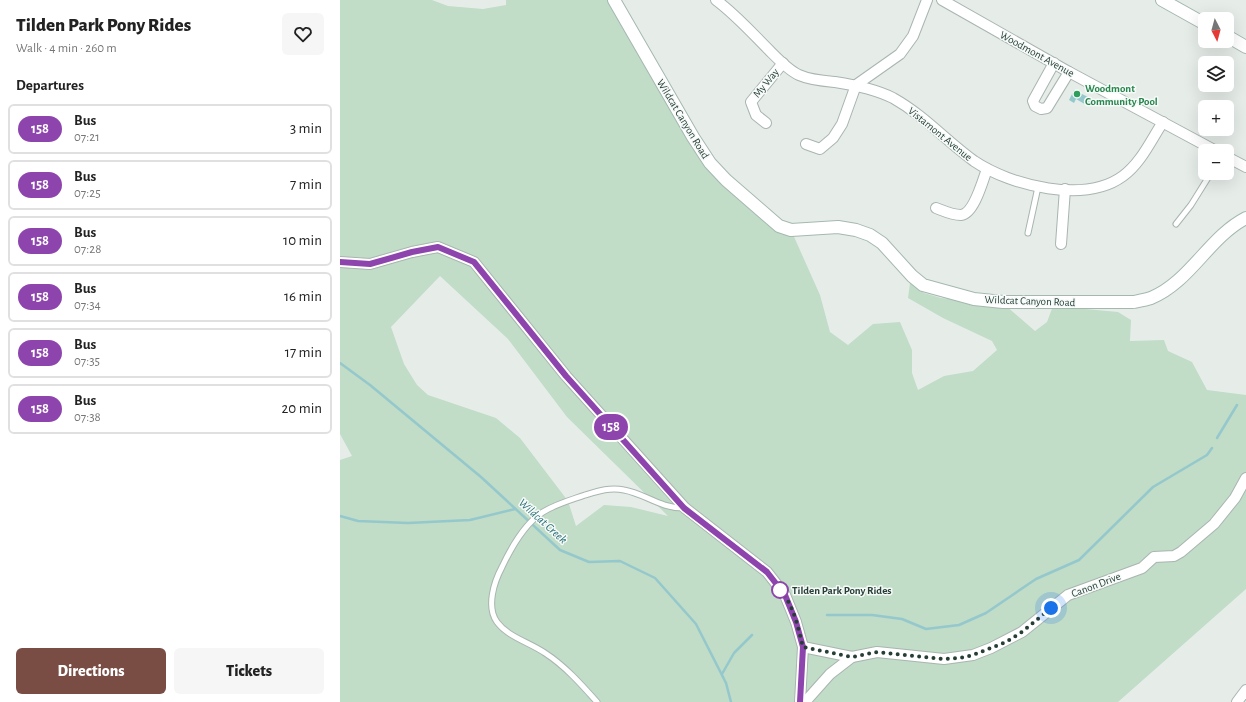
<!DOCTYPE html>
<html lang="en">
<head>
<meta charset="utf-8">
<style>
  body { margin:0; font-family:"Alegreya Sans",sans-serif; background:#f6f6f6; color:#222; height:100vh; display:flex; flex-direction:column; font-size:15px; white-space:nowrap }
  * { box-sizing:border-box; margin:0 }
  p { font-size:13px; color:#767676 }
  .icon { flex:none; width:22px; height:22px; fill:none; stroke:currentColor; stroke-width:2; stroke-linecap:round; stroke-linejoin:round }
  .map { position:relative; flex:1; overflow:hidden }
  .drawer { display:flex; flex-direction:column; background:#fff; width:340px }
  .drawer>* { flex:none }
  .badge { padding:0 8px; border-radius:13px; font-size:14px; line-height:26px }
  .needle { width:26px; rotate:174deg }
  .buttons { position:absolute; left:858px; top:12px; display:grid; gap:8px }
  .buttons a { display:grid; place-items:center; width:36px; height:36px; border-radius:6px; background:#fff; box-shadow:0 4px 16px #0002; font-size:20px }
  .you { position:absolute; width:20px; height:20px; margin:-10px; border:3px solid #fff; border-radius:50%; background:#1a73e8; box-shadow:0 0 0 6px #1a73e833 }
  .map>.badge { position:absolute; translate:-50% -50%; box-shadow:0 0 0 2px #fff }
  h2 { padding:0 16px; font-size:15px; line-height:36px }
  .round { display:grid; place-items:center; flex:none; width:42px; height:42px; border-radius:6px; background:#f6f6f6 }
  .headline { display:flex; align-items:center; justify-content:space-between; height:68px; padding:0 16px }
  h1 { font-size:19px; font-weight:800; line-height:30px }
  .cta { display:flex; gap:8px; margin-top:auto; padding:8px 16px }
  .cta a { flex:1; height:46px; border-radius:6px; background:#794d44; color:#fff; font-size:16px; font-weight:800; line-height:46px; text-align:center }
  .cta a+a { background:#f6f6f6; color:#222 }
  ul { padding:0; list-style:none }
  li { display:flex; align-items:center; gap:12px; height:50px; margin:0 8px 6px; padding:0 8px; border:2px solid #e0e0e0; border-radius:6px }
  li div { flex:1 }
  li b { display:block; font-size:15px }
  li em { font-style:normal }
  li .badge { min-width:44px; font-weight:700; text-align:center }
  main { display:flex; flex:1; min-height:0 }
  .map>svg:first-child { display:block }
  .green { fill:#c1dcc7; fill-rule:evenodd }
  .water { fill:#94c8cc }
  .lines { fill:none; stroke-linecap:round; stroke-linejoin:round }
  .stream { stroke:#94c8cc; stroke-width:2.5 }
  .lane-casing { stroke:#a9b5b0; stroke-width:7 }
  .street-casing { stroke:#a9b5b0; stroke-width:12 }
  .secondary-casing { stroke:#a5b8b0; stroke-width:14 }
  .lane { stroke:#fff; stroke-width:5 }
  .street { stroke:#fff; stroke-width:10 }
  .secondary { stroke:#fff; stroke-width:12 }
  .line-casing { stroke:#fff; stroke-width:9 }
  .line { stroke:#8e44ad; stroke-width:6 }
  .walk { stroke:#263e36; stroke-width:4; stroke-dasharray:0 7.2 }
  .leisure-dot { fill:#2e9e5b; stroke:#f6faf8; stroke-width:1.5 }
  .stop-dot { fill:#fff; stroke:#8e44ad; stroke-width:2 }
  .labels { text-anchor:middle; dominant-baseline:central; stroke-width:3; stroke-linejoin:round; paint-order:stroke }
  .street-label { font-size:11px; fill:#263e36; stroke:#f6faf8 }
  .leisure-label { font-size:11px; font-weight:bold; fill:#27864d; stroke:#f6faf8; text-anchor:start }
  .stop-label { font-size:11px; font-weight:bold; fill:#263e36; stroke:#f6faf8; text-anchor:start }
  .water-label { font-size:12px; font-style:italic; fill:#266d74; stroke:#f6faf8 }
</style>
</head>
<body>
<main>
<section class="drawer">
<div class="headline"><div><h1>Tilden Park Pony Rides</h1><p>Walk · 4 min · 260 m</p></div><a class="round"><svg class="icon" aria-label="heart" viewBox="0 0 24 24"><path d="M12 20l-8-8c-3-5 5-10 8-4 3-6 11-1 8 4z"/></svg></a></div>
<h2>Departures</h2>
<ul>
<li><span class="badge" style="background:#8e44ad;color:#fff">158</span><div><b>Bus</b><p>07:21</p></div><em>3 min</em></li>
<li><span class="badge" style="background:#8e44ad;color:#fff">158</span><div><b>Bus</b><p>07:25</p></div><em>7 min</em></li>
<li><span class="badge" style="background:#8e44ad;color:#fff">158</span><div><b>Bus</b><p>07:28</p></div><em>10 min</em></li>
<li><span class="badge" style="background:#8e44ad;color:#fff">158</span><div><b>Bus</b><p>07:34</p></div><em>16 min</em></li>
<li><span class="badge" style="background:#8e44ad;color:#fff">158</span><div><b>Bus</b><p>07:35</p></div><em>17 min</em></li>
<li><span class="badge" style="background:#8e44ad;color:#fff">158</span><div><b>Bus</b><p>07:38</p></div><em>20 min</em></li>
</ul>
<div class="cta"><a>Directions</a><a>Tickets</a></div>
</section>
<div class="map">
<svg width="906" height="702" viewBox="0 0 906 702">
  <rect width="100%" height="100%" fill="#e6ede9"/>
  <path class="green" d="M0,0H92L108,6L143,9L166,5V0H274L370,163L451,230L480,295L490,332L508,345L533,324L560,322L572,350V373L578,390L604,376L633,371L657,350L652,341L603,318L568,298L570,283L584,293L601,298L666,306L695,331L707,322L713,306L778,312L791,320L790,341L824,340L828,351L852,362L867,390L906,395V589L778,702H0V460L12,456L0,434ZM100,276L168,339L227,417L328,516L291,507L264,505L236,526L228,501L180,438L156,418L88,395L77,385L64,364L51,327Z"/>
  <path class="water" d="M734,90L752,99L748,106L736,99L734,103L729,100Z"/>
  <g class="lines">
    <g class="stream">
      <path d="M0,363L30,385L141,477L220,550L249,562L280,561L315,578L356,624L386,683L391,702"/>
      <path d="M877,438L897,405"/>
      <path d="M0,516L18,521L68,523L130,520L175,509"/>
      <path d="M487,615H532L562,619L586,629L619,625L646,613L696,579L739,560L813,487L867,455L872,448"/>
      <path d="M382,674L394,653L412,635"/>
    </g>
    <defs>
      <g id="lane">
        <path d="M836,224L851,205L871,173"/>
        <path d="M688,233L698,187"/>
        <path d="M257,702C241,684 225,666 205,653C189,642 168,637 157,622C146,607 154,582 162,567C171,548 185,523 203,512C216,504 231,500 245,495C258,491 270,487 284,490C306,494 319,508 344,508"/>
      </g>
      <g id="street">
        <path d="M376,0C396,15 412,33 429,50C438,59 448,70 459,75C470,80 483,81 495,82C515,85 535,89 553,98C585,116 606,141 634,161C671,186 745,204 783,176C801,163 811,140 823,122"/>
        <path d="M602,0L729,72L876,151"/>
        <path d="M714,63L693,101L695,106L701,109L707,108L729,72"/>
        <path d="M426,123L416,115L411,102L443,63"/>
        <path d="M466,144L480,149L493,138L502,124L516,85L560,54L573,36L587,0"/>
        <path d="M887,157L906,167"/>
        <path d="M596,208C604,211 612,215 621,215C634,214 643,180 647,169"/>
        <path d="M721,244L725,189"/>
        <path d="M0,262L30,264L72,252L98,247L134,262L226,376L345,508L427,572L445,595L456,622L463,647L460,702"/>
        <path d="M463,647L512,657L537,652L604,659L633,655L651,648L682,632L728,595L802,568L814,557L834,556L841,552L874,524L895,498L906,478"/>
        <path d="M465,702L490,674L512,657"/>
        <path d="M897,702L906,690"/>
      </g>
      <g id="secondary">
        <path d="M274,0L353,137L370,163L386,180L439,226L451,230L498,227L516,230L530,235L542,243L572,276L583,285L634,299L663,302H793C798,301 805,300 811,298C850,282 869,237 906,218"/>
        <path d="M822,0L865,24"/>
        <path d="M887,36L906,47"/>
      </g>
    </defs>
    <use href="#lane" class="lane-casing"/>
    <use href="#street" class="street-casing"/>
    <use href="#secondary" class="secondary-casing"/>
    <use href="#lane" class="lane"/>
    <use href="#street" class="street"/>
    <use href="#secondary" class="secondary"/>
  </g>
  <g class="lines">
    <defs>
      <path id="line" d="M0,262L30,264L72,252L98,247L134,262L226,376L344,508L427,572L445,595L456,622L463,647L460,702"/>
    </defs>
    <use href="#line" class="line-casing"/>
    <use href="#line" class="line"/>
    <path class="walk" d="M440,590C454,605 458,628 463,647L512,657L537,652L604,659L620,658L633,655L666,642L682,632L711,608"/>
  </g>
  <circle class="leisure-dot" cx="737" cy="94" r="4"/>
  <circle class="stop-dot" cx="440" cy="590" r="8"/>
  <g class="labels">
    <g class="street-label">
      <text transform="translate(697 54) rotate(29)">Woodmont Avenue</text>
      <text transform="translate(426 83) rotate(-51)">My Way</text>
      <text transform="translate(343 119) rotate(59)">Wildcat Canyon Road</text>
      <text transform="translate(600 134) rotate(39)">Vistamont Avenue</text>
      <text transform="translate(690 301) rotate(2)">Wildcat Canyon Road</text>
      <text transform="translate(756 585) rotate(-21)">Canon Drive</text>
    </g>
    <g class="leisure-label">
      <text x="745" y="88">Woodmont<tspan x="745" dy="13">Community Pool</tspan></text>
    </g>
    <g class="stop-label">
      <text x="452" y="590">Tilden Park Pony Rides</text>
    </g>
    <g class="water-label">
      <text transform="translate(203 521) rotate(42)">Wildcat Creek</text>
    </g>
  </g>
</svg>
<div class="buttons">
<a><svg class="needle" viewBox="-14 -14 28 28"><path d="M0-13l5 13h-10z" fill="#e53935"/><path d="M0 13l5-13h-10z" fill="#767676"/></svg></a>
<a><svg class="icon" aria-label="layers" viewBox="0 0 24 24"><path d="M12 4l9 5-9 5-9-5zM3 14l9 5 9-5"/></svg></a>
<a>+</a>
<a>−</a>
</div>
<div class="you" style="left:711px;top:608px"></div>
<b class="badge" style="left:271px;top:427px;background:#8e44ad;color:#fff">158</b>
</div>
</main>
</body>
</html>
